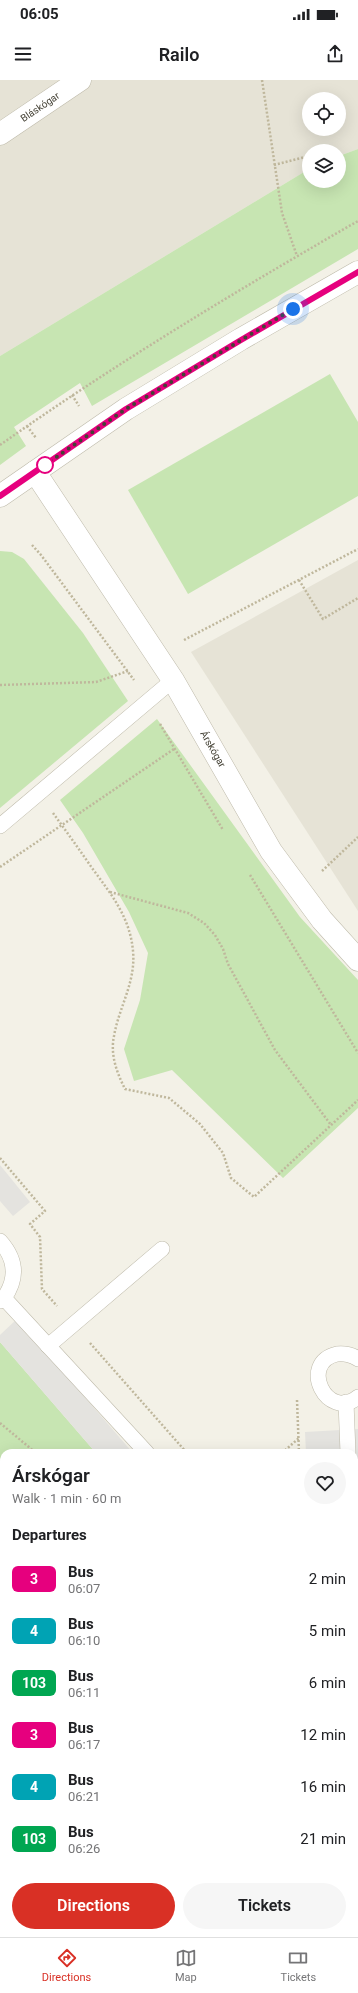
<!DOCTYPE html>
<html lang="en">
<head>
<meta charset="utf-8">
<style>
  body { margin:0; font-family:Roboto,sans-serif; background:#f6f6f6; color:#202124; height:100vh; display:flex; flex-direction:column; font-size:15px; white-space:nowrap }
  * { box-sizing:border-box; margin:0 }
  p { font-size:13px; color:#757577 }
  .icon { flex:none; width:22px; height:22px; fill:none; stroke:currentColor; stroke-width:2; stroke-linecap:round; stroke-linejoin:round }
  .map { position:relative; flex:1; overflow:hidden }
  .details { position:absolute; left:0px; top:1369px; width:358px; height:488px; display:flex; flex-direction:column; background:#fff; border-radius:12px 12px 0 0; box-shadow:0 4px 16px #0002 }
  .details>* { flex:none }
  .badge { padding:0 8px; border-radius:6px; font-size:14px; line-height:26px }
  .fabs { position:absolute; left:302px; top:12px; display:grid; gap:8px }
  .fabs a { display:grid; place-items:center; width:44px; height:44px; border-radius:50%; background:#fff; box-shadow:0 4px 16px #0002; font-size:20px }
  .you { position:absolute; width:20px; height:20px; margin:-10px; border:3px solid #fff; border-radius:50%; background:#1a73e8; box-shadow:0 0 0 6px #1a73e833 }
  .map>.badge { position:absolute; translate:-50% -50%; box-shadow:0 0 0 2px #fff }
  h2 { padding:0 12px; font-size:15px; line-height:36px }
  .round { display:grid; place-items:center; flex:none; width:42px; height:42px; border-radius:21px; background:#f6f6f6 }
  .summary { display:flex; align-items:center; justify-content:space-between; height:68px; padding:0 12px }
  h1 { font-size:19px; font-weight:600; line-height:30px }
  .cta { display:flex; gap:8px; margin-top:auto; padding:8px 12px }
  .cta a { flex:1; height:46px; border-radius:24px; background:#d93025; color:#fff; font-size:16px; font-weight:600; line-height:46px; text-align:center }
  .cta a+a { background:#f6f6f6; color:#202124 }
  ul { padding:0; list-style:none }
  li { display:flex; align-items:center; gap:12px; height:52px; padding:0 12px }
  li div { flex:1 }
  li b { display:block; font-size:15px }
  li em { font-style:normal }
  li .badge { min-width:44px; font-weight:700; text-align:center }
  .status { display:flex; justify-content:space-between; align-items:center; height:28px; padding:0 20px; background:#fff; direction:ltr }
  .status svg { height:11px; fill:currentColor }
  header { display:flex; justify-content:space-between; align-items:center; height:52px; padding:0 12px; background:#fff; font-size:18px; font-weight:600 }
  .menu { display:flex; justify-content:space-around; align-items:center; height:56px; border-top:1px solid #e0e0e0; background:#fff; font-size:11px; color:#757577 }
  .menu a { display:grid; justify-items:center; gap:2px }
  .menu .selected { color:#d93025 }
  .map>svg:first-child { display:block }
  .residential { fill:#e6e3d6; fill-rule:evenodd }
  .green { fill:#c7e5b2 }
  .parking { fill:#e4e3df }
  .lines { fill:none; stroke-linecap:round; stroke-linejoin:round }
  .minor-tunnel { stroke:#d0cec4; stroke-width:22; stroke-dasharray:22 11; stroke-linecap:butt }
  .service-casing { stroke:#bebaaa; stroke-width:16 }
  .minor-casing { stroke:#bebaaa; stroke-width:23 }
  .tertiary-casing { stroke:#bebaaa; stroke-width:23 }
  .primary-casing { stroke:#ddcb6a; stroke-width:23 }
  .trunk-casing { stroke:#d5b33f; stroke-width:23 }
  .path { stroke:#bfb79c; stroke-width:2.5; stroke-dasharray:2 2; stroke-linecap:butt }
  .service { stroke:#fff; stroke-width:15 }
  .minor { stroke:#fff; stroke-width:22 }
  .tertiary { stroke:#fff; stroke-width:22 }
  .primary { stroke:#f9eb9a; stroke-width:22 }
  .trunk { stroke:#f8e484; stroke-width:22 }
  .line-casing { stroke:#fff; stroke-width:9 }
  .line { stroke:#e6007e; stroke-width:6 }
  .walk { stroke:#454236; stroke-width:4; stroke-dasharray:0 7.2 }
  .stop-dot { fill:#fff; stroke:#e6007e; stroke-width:2 }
  .labels { text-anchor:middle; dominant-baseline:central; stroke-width:3; stroke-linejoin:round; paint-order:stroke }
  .street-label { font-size:10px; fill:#454236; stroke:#fff }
</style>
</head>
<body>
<div class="status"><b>06:05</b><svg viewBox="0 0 49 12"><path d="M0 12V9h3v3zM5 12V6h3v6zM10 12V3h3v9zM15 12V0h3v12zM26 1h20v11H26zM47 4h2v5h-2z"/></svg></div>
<header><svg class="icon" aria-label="menu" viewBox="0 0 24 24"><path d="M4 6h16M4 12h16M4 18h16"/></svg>Railo<svg class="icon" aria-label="share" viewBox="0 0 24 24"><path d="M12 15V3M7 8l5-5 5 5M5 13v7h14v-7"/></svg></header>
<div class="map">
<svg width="358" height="1857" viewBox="0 0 358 1857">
  <rect width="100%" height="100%" fill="#f3f1e7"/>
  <g class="residential">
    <path d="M0,0H358V69L339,76V71H309V89L0,276ZM309,19H339V49H309Z"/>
    <path d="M358,480V831L191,572Z"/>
  </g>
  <g class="green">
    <path d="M358,69V169L92,326L80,303L14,347L26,366L0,385V276L309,89V101H339V76Z"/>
    <path d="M330,294L358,342V416L188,514L128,410Z"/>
    <path d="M0,471L12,472L24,479L83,553L128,621L0,728Z"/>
    <path d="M157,639L300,837L358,900V1028L283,1098L172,990L134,1001L124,969L140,920L148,873L129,832L83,753L60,720Z"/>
    <path d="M0,1262L96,1373H4V1510L0,1508Z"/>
    <path d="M358,1546V1708L354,1706V1547Z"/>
    <path d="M0,1556L4,1558V1591L0,1589Z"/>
    <path d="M0,1652L4,1654V1771L0,1770Z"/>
    <path d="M123,1853H280L277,1857H121Z"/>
  </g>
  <g class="parking">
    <path d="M0,1085L30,1122L13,1136L0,1121Z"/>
    <path d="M17,1239L133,1373H96L0,1262V1255Z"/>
    <path d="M358,1349V1546L354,1547V1373H306L305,1352Z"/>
    <path d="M0,1777L4,1779V1853H112L111,1857H0Z"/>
  </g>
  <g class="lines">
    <g class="minor-tunnel">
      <path d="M354,1827L358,1824"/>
      <path d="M312,1857L317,1853"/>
    </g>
    <defs>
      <g id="service">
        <path d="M0,746L173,600"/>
        <path d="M0,1161C16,1179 18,1198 4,1218"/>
        <path d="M0,1221L4,1218L147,1373"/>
        <path d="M48,1266L162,1169"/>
        <path d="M358,1279C353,1275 344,1273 337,1274C298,1283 327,1342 358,1317"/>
        <path d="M346,1322L348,1373"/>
        <path d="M354,1386H358"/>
        <path d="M354,1499L358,1498"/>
      </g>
      <g id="minor">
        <path d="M0,54L80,0"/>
        <path d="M35,392L173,600L271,771L322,840L358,880"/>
      </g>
      <path id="tertiary" d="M0,416L126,329L241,259L358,192"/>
      <g id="primary">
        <path d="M0,1530L4,1532"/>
        <path d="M0,1630L4,1633"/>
        <path d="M354,1728L358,1730"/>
        <path d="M354,1839L358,1841"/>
      </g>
      <path id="trunk" d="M339,1853L344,1857"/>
    </defs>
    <use href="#service" class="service-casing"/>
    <use href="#minor" class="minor-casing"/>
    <use href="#tertiary" class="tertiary-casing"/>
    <use href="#primary" class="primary-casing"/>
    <use href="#trunk" class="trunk-casing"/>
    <g class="path">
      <path d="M262,0L282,133L297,176"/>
      <path d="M325,71L334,69"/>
      <path d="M274,85L309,76"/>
      <path d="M72,315L79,326"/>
      <path d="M27,346L36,358"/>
      <path d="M0,365C115,284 236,211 358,141"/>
      <path d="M32,465L41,475L134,600"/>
      <path d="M299,500L323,539L358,518"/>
      <path d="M184,560L358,469"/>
      <path d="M0,605L96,602L128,591"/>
      <path d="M160,644L223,750"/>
      <path d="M53,733C66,751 79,769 92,788C111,814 130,837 133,871C136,902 119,927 114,956C110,975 117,993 125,1009L169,1018L200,1044L223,1073L231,1098L254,1117L358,1020"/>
      <path d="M0,787L174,669"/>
      <path d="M322,791L358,757"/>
      <path d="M250,795L358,973"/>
      <path d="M110,812L188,833L204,843L215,855L223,869L228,884L275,970L331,1045"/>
      <path d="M0,1078L45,1131L30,1144L40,1157L42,1209L57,1226"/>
      <path d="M90,1263L187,1373"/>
      <path d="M297,1320L299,1373"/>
      <path d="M0,1343L36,1373"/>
      <path d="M282,1373L299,1358"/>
      <path d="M0,1389L4,1394"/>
      <path d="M354,1454H358"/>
      <path d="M354,1568L358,1569"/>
      <path d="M354,1592H358"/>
      <path d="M354,1630L358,1625"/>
      <path d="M259,1857L263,1853"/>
    </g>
    <use href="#service" class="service"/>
    <use href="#minor" class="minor"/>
    <use href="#tertiary" class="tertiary"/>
    <use href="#primary" class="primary"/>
    <use href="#trunk" class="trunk"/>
  </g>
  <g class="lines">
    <defs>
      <path id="line" d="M0,416L126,329L241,260L358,192"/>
    </defs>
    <use href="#line" class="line-casing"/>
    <use href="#line" class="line"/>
    <path class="walk" d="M45,385L126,329L293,229"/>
  </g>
  <circle class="stop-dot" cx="45" cy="385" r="8"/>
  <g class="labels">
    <g class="street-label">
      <text transform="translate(40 27) rotate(-34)">Bláskógar</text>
      <text transform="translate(213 669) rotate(60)">Árskógar</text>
    </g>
  </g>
</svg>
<div class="fabs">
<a><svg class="icon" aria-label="locate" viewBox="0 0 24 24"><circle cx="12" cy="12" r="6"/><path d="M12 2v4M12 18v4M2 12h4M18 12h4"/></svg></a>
<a><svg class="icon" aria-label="layers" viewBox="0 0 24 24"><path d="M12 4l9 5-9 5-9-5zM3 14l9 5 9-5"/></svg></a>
</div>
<div class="you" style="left:293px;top:229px"></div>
<section class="details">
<div class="summary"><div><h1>Árskógar</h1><p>Walk · 1 min · 60 m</p></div><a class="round"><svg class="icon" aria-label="heart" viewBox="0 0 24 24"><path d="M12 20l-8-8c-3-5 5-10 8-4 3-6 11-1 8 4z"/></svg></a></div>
<h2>Departures</h2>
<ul>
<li><span class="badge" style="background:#e6007e;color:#fff">3</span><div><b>Bus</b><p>06:07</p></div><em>2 min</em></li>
<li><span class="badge" style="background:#00a3b4;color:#fff">4</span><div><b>Bus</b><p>06:10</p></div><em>5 min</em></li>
<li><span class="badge" style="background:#00a651;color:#fff">103</span><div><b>Bus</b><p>06:11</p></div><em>6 min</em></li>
<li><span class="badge" style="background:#e6007e;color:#fff">3</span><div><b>Bus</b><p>06:17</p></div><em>12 min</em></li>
<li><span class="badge" style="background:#00a3b4;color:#fff">4</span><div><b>Bus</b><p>06:21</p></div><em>16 min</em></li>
<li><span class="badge" style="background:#00a651;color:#fff">103</span><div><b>Bus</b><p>06:26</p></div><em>21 min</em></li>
</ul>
<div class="cta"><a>Directions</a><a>Tickets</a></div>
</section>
</div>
<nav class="menu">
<a class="selected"><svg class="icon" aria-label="directions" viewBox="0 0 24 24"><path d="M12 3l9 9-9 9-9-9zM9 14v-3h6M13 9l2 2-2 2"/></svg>Directions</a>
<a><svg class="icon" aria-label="map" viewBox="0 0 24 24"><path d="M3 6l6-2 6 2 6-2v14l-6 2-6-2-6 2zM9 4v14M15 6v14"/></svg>Map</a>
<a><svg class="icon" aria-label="tickets" viewBox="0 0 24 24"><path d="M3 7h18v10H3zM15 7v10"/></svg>Tickets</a>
</nav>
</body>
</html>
